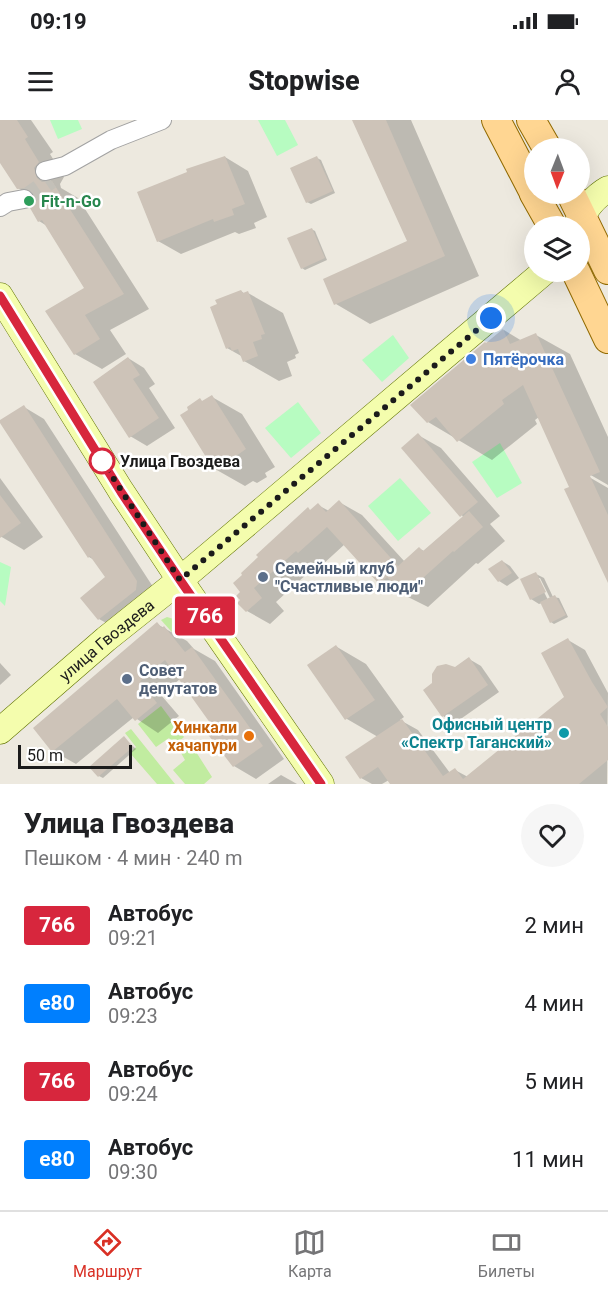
<!DOCTYPE html>
<html lang="ru">
<head>
<meta charset="utf-8">
<style>
  body { margin:0; font-family:Roboto,sans-serif; background:#f6f6f6; color:#202124; height:100vh; display:flex; flex-direction:column; font-size:22px; white-space:nowrap }
  * { box-sizing:border-box; margin:0 }
  p { font-size:20px; color:#757577 }
  .icon { flex:none; width:33px; height:33px; fill:none; stroke:currentColor; stroke-width:2; stroke-linecap:round; stroke-linejoin:round }
  .map { position:relative; height:664px; overflow:hidden }
  .drawer { display:flex; flex-direction:column; background:#fff; flex:1 }
  .drawer>* { flex:none }
  .badge { padding:0 12px; border-radius:4px; font-size:21px; line-height:39px }
  .needle { width:39px; rotate:181deg }
  .tools { position:absolute; left:524px; top:18px; display:grid; gap:12px }
  .tools a { display:grid; place-items:center; width:66px; height:66px; border-radius:50%; background:#fff; box-shadow:0 6px 24px #0002; font-size:30px }
  .scale { position:absolute; left:18px; bottom:15px; width:114px; box-sizing:border-box; padding-left:6px; border:3px solid #1b1b1b; border-top:0; font-size:16px; line-height:21px; white-space:nowrap; color:#1b1b1b; -webkit-text-stroke:4px #fff; paint-order:stroke }
  .you { position:absolute; width:30px; height:30px; margin:-15px; border:4px solid #fff; border-radius:50%; background:#1a73e8; box-shadow:0 0 0 9px #1a73e833 }
  .map>.badge { position:absolute; translate:-50% -50%; box-shadow:0 0 0 3px #fff }
  .round { display:grid; place-items:center; flex:none; width:63px; height:63px; border-radius:32px; background:#f6f6f6 }
  .summary { display:flex; align-items:center; justify-content:space-between; height:102px; padding:0 24px }
  h1 { font-size:28px; font-weight:800; line-height:45px }
  ul { padding:0; list-style:none }
  li { display:flex; align-items:center; gap:18px; height:78px; padding:0 24px }
  li div { flex:1 }
  li b { display:block; font-size:22px }
  li em { font-style:normal }
  li .badge { min-width:66px; font-weight:700; text-align:center }
  .status { display:flex; justify-content:space-between; align-items:center; height:42px; padding:0 30px; background:#fff; direction:ltr }
  .status svg { height:16px; fill:currentColor }
  header { display:flex; justify-content:space-between; align-items:center; height:78px; padding:0 24px; background:#fff; font-size:27px; font-weight:800 }
  .tab-bar { display:flex; justify-content:space-around; align-items:center; height:84px; border-top:2px solid #e0e0e0; background:#fff; font-size:16px; color:#757577 }
  .tab-bar a { display:grid; justify-items:center; gap:3px }
  .tab-bar .current { color:#d93025 }
  .map>svg:first-child { display:block }
  .grass { fill:#c1eca0 }
  .park { fill:#b7fcc1 }
  .shadow { fill:#0003; fill-rule:evenodd }
  .building { fill:#cdc3b8 }
  .lines { fill:none; stroke-linecap:round; stroke-linejoin:round }
  .street-tunnel { stroke:#c3c0b8; stroke-width:18; stroke-dasharray:18 9; stroke-linecap:butt }
  .street-casing { stroke:#a2a2a2; stroke-width:20 }
  .secondary-casing { stroke:#607300; stroke-width:27 }
  .primary-casing { stroke:#916a00; stroke-width:30 }
  .street { stroke:#fff; stroke-width:18 }
  .secondary { stroke:#f4fdad; stroke-width:26 }
  .primary { stroke:#ffd692; stroke-width:28 }
  .line-casing { stroke:#fff; stroke-width:14 }
  .line { stroke:#d7263d; stroke-width:9 }
  .walk { stroke:#1b1b1b; stroke-width:6; stroke-dasharray:0 10.8 }
  .leisure-dot { fill:#2e9e5b; stroke:#fff; stroke-width:2 }
  .shop-dot { fill:#3f7fe0; stroke:#fff; stroke-width:2 }
  .stop-dot { fill:#fff; stroke:#d7263d; stroke-width:3 }
  .service-dot { fill:#5c6f8a; stroke:#fff; stroke-width:2 }
  .culture-dot { fill:#0f9aa8; stroke:#fff; stroke-width:2 }
  .food-dot { fill:#e8710a; stroke:#fff; stroke-width:2 }
  .labels { text-anchor:middle; dominant-baseline:central; stroke-width:5; stroke-linejoin:round; paint-order:stroke }
  .leisure-label { font-size:16px; font-weight:bold; fill:#27864d; stroke:#fff; text-anchor:start }
  .shop-label { font-size:16px; font-weight:bold; fill:#366cbe; stroke:#fff; text-anchor:start }
  .stop-label { font-size:16px; font-weight:bold; fill:#1b1b1b; stroke:#fff; text-anchor:start }
  .service-label { font-size:16px; font-weight:bold; fill:#4e5e75; stroke:#fff; text-anchor:start }
  .street-label { font-size:16px; fill:#1b1b1b; stroke:#fff }
  .culture-label { font-size:16px; font-weight:bold; fill:#0d838f; stroke:#fff; text-anchor:end }
  .food-label { font-size:16px; font-weight:bold; fill:#c56008; stroke:#fff; text-anchor:end }
</style>
</head>
<body>
<div class="status"><b>09:19</b><svg viewBox="0 0 49 12"><path d="M0 12V9h3v3zM5 12V6h3v6zM10 12V3h3v9zM15 12V0h3v12zM26 1h20v11H26zM47 4h2v5h-2z"/></svg></div>
<header><svg class="icon" aria-label="menu" viewBox="0 0 24 24"><path d="M4 6h16M4 12h16M4 18h16"/></svg>Stopwise<svg class="icon" aria-label="person" viewBox="0 0 24 24"><circle cx="12" cy="8" r="4"/><path d="M4 21q1-7 8-7t8 7"/></svg></header>
<div class="map">
<svg width="608" height="664" viewBox="0 0 608 664">
  <rect width="100%" height="100%" fill="#ede9df"/>
  <g class="grass">
    <path d="M167,497L177,500L187,512L178,519L161,500Z"/>
    <path d="M161,586L184,617L175,625L169,618L156,627L138,604Z"/>
    <path d="M131,609L175,664H157L130,633L136,627L125,613Z"/>
    <path d="M191,624L212,657L204,664H185L173,650L185,640L181,633Z"/>
  </g>
  <g class="park">
    <path d="M50,0H78L82,9L58,19Z"/>
    <path d="M258,0H285L298,25L277,36Z"/>
    <path d="M393,215L409,238L382,262L362,240Z"/>
    <path d="M298,282L321,313L291,338L265,308Z"/>
    <path d="M500,323L522,363L497,378L472,342Z"/>
    <path d="M400,358L431,393L398,421L368,386Z"/>
    <path d="M0,442L11,447L5,486L0,481Z"/>
  </g>
  <g class="shadow">
    <path d="M0,0H31L53,32L50,34L64,57L60,64L61,68L78,78L149,189L110,210L126,234L102,249L75,234L47,191L86,168L47,106L39,101L35,78L18,68L0,41Z"/>
    <path d="M354,0H411L479,156L370,204L336,184L325,160L409,122Z"/>
    <path d="M225,37L248,51L267,97L254,103L256,108L239,114L235,112L181,134L158,121Z"/>
    <path d="M317,38L321,40L335,73L311,84L307,82Z"/>
    <path d="M311,109L315,111L327,140L305,150L302,148Z"/>
    <path d="M241,171L245,174L248,173L283,193L299,233L295,235L296,238L287,242L292,256L279,261L244,241L243,237L227,228Z"/>
    <path d="M504,210L522,221L536,215L570,234L608,317V365L589,354V357L608,368V452L539,297L535,300L537,304L492,340L428,302L487,224Z"/>
    <path d="M128,238L144,248L155,264L149,268L175,308L147,326L130,316Z"/>
    <path d="M212,277L242,294L275,347L265,353L267,357L257,363L253,361L245,366L215,349L200,280L203,282Z"/>
    <path d="M24,287L44,299L157,473L119,510L99,499L107,458L96,441L89,437Z"/>
    <path d="M418,315L441,328L500,396L490,404L505,421L478,444L476,443L428,487L380,463L345,424L322,445L319,443L276,482L284,491L270,504L247,491L239,483L311,391L318,385L329,391L339,382L362,395L405,442L420,429L424,431L463,397Z"/>
    <path d="M0,358L43,417L24,430L0,416Z"/>
    <path d="M502,441L510,446L519,458L507,466L499,461Z"/>
    <path d="M536,454L544,458L553,477L559,478L568,497L554,504L551,502L542,483L539,484L531,479ZM537,458H540L550,478L548,480Z"/>
    <path d="M157,504L187,521L194,529L215,541L284,639L256,659L234,646L215,608L180,559L161,575L179,596L158,613L134,597L76,644L53,631L35,608Z"/>
    <path d="M568,520L585,530L608,573L607,664H392L389,660L382,664H372L361,658L378,617L347,599L309,546L337,527L366,544L404,597L400,600L418,610L450,653L455,650L468,657L566,577Z"/>
    <path d="M469,539L481,546L499,572L455,603L443,596L456,548Z"/>
    <path d="M0,543L11,555L0,565Z"/>
    <path d="M124,618L136,629L103,658L99,656L91,647Z"/>
    <path d="M281,655L297,664H268Z"/>
  </g>
  <g class="building">
    <path d="M0,0H17L28,17L25,19L39,42L34,48L37,58L42,62L52,61L124,174L85,195L100,219L74,235L45,191L84,168L42,100L38,102L30,88L35,82L33,72L27,68L17,69L0,43Z"/>
    <path d="M352,0H386L445,136L334,185L323,159L407,121Z"/>
    <path d="M225,36L245,84L232,89L234,95L214,102L213,99L157,122L137,72L187,52L186,49Z"/>
    <path d="M317,36L333,71L306,83L290,48Z"/>
    <path d="M312,108L325,138L301,149L287,118Z"/>
    <path d="M241,170L243,173L248,171L265,214L261,215L262,219L253,222L258,236L243,242L238,229L232,231L230,227L226,229L210,187L217,184L215,180Z"/>
    <path d="M503,209L510,224L536,213L600,352L590,356L608,395V463L564,369L569,367L523,265L502,280L504,284L457,322L436,297L427,303L410,285L485,222L486,223Z"/>
    <path d="M128,237L140,255L133,259L159,298L129,318L93,262Z"/>
    <path d="M212,275L246,329L236,336L238,339L226,347L224,343L214,350L180,295L188,290L187,287L200,278L202,281Z"/>
    <path d="M24,285L137,461L136,470L98,500L80,478L105,457L90,436L88,438L0,303V300Z"/>
    <path d="M418,313L478,382L460,397L401,328Z"/>
    <path d="M0,375L21,403L0,418Z"/>
    <path d="M339,380L398,446L419,427L423,431L469,391L483,407L454,432L453,431L404,475L387,457L379,464L327,407L298,433L296,431L254,468L262,478L246,492L237,483L240,480L236,476L240,472L233,463L242,455L241,453L258,437L256,435L308,387L310,390L318,383L326,392Z"/>
    <path d="M502,440L512,453L498,462L488,449Z"/>
    <path d="M536,452L546,472L530,480L520,459Z"/>
    <path d="M555,475L566,495L550,503L540,482Z"/>
    <path d="M157,502L162,508L164,506L185,532L192,527L263,626L233,647L206,612L213,607L165,540L140,561L157,583L135,601L117,579L52,632L33,608Z"/>
    <path d="M568,518L592,562L608,587L600,594L608,607V640L579,664H390L378,647L360,659L345,637L402,599L443,656L455,648L463,659L564,577L541,533Z"/>
    <path d="M336,525L375,580L345,600L307,545Z"/>
    <path d="M469,537L488,565L442,597L423,570L432,563V554L437,546L446,544L455,547Z"/>
    <path d="M124,616L133,627L98,657L89,647Z"/>
  </g>
  <g class="lines">
    <path class="street-tunnel" d="M24,79L51,60"/>
    <defs>
      <g id="street">
        <path d="M45,51L65,46L111,20L162,0"/>
        <path d="M0,87L8,82L24,79"/>
      </g>
      <g id="secondary">
        <path d="M576,106C585,91 592,78 608,69"/>
        <path d="M0,176L121,371L180,460L321,664"/>
        <path id="s1" d="M0,611L106,519L180,460L544,152"/>
      </g>
      <g id="primary">
        <path d="M496,0L534,73"/>
        <path d="M531,0L547,28"/>
        <path d="M534,74L552,106"/>
        <path d="M571,74L608,150"/>
        <path d="M576,152L608,219"/>
      </g>
    </defs>
    <use href="#street" class="street-casing"/>
    <use href="#secondary" class="secondary-casing"/>
    <use href="#primary" class="primary-casing"/>
    <use href="#street" class="street"/>
    <use href="#secondary" class="secondary"/>
    <use href="#primary" class="primary"/>
  </g>
  <g class="lines">
    <defs>
      <path id="line" d="M0,176L121,372L180,460L321,664"/>
    </defs>
    <use href="#line" class="line-casing"/>
    <use href="#line" class="line"/>
    <path class="walk" d="M102,341L180,460L491,198"/>
  </g>
  <circle class="leisure-dot" cx="29" cy="81" r="6"/>
  <circle class="shop-dot" cx="471" cy="239" r="6"/>
  <circle class="stop-dot" cx="102" cy="341" r="12"/>
  <g class="service-dot">
    <circle cx="263" cy="457" r="6"/>
    <circle cx="127" cy="559" r="6"/>
  </g>
  <circle class="culture-dot" cx="564" cy="613" r="6"/>
  <circle class="food-dot" cx="249" cy="616" r="6"/>
  <g class="labels">
    <g class="leisure-label">
      <text x="41" y="81">Fit-n-Go</text>
    </g>
    <g class="shop-label">
      <text x="483" y="239">Пятёрочка</text>
    </g>
    <g class="stop-label">
      <text x="120" y="341">Улица Гвоздева</text>
    </g>
    <g class="service-label">
      <text x="275" y="448">Семейный клуб<tspan x="275" dy="18">"Счастливые люди"</tspan></text>
      <text x="139" y="550">Совет<tspan x="139" dy="18">депутатов</tspan></text>
    </g>
    <g class="street-label">
      <text stroke="none"><textPath href="#s1" startOffset="140">улица Гвоздева</textPath></text>
    </g>
    <g class="culture-label">
      <text x="552" y="604">Офисный центр<tspan x="552" dy="18">«Спектр Таганский»</tspan></text>
    </g>
    <g class="food-label">
      <text x="237" y="607">Хинкали<tspan x="237" dy="18">хачапури</tspan></text>
    </g>
  </g>
</svg>
<div class="tools">
<a><svg class="needle" viewBox="-14 -14 28 28"><path d="M0-13l5 13h-10z" fill="#e53935"/><path d="M0 13l5-13h-10z" fill="#757577"/></svg></a>
<a><svg class="icon" aria-label="layers" viewBox="0 0 24 24"><path d="M12 4l9 5-9 5-9-5zM3 14l9 5 9-5"/></svg></a>
</div>
<div class="scale">50 m</div>
<div class="you" style="left:491px;top:198px"></div>
<b class="badge" style="left:205px;top:496px;background:#d7263d;color:#fff">766</b>
</div>
<section class="drawer">
<div class="summary"><div><h1>Улица Гвоздева</h1><p>Пешком · 4 мин · 240 m</p></div><a class="round"><svg class="icon" aria-label="heart" viewBox="0 0 24 24"><path d="M12 20l-8-8c-3-5 5-10 8-4 3-6 11-1 8 4z"/></svg></a></div>
<ul>
<li><span class="badge" style="background:#d7263d;color:#fff">766</span><div><b>Автобус</b><p>09:21</p></div><em>2 мин</em></li>
<li><span class="badge" style="background:#007ffe;color:#fff">е80</span><div><b>Автобус</b><p>09:23</p></div><em>4 мин</em></li>
<li><span class="badge" style="background:#d7263d;color:#fff">766</span><div><b>Автобус</b><p>09:24</p></div><em>5 мин</em></li>
<li><span class="badge" style="background:#007ffe;color:#fff">е80</span><div><b>Автобус</b><p>09:30</p></div><em>11 мин</em></li>
</ul>
</section>
<nav class="tab-bar">
<a class="current"><svg class="icon" aria-label="directions" viewBox="0 0 24 24"><path d="M12 3l9 9-9 9-9-9zM9 14v-3h6M13 9l2 2-2 2"/></svg>Маршрут</a>
<a><svg class="icon" aria-label="map" viewBox="0 0 24 24"><path d="M3 6l6-2 6 2 6-2v14l-6 2-6-2-6 2zM9 4v14M15 6v14"/></svg>Карта</a>
<a><svg class="icon" aria-label="tickets" viewBox="0 0 24 24"><path d="M3 7h18v10H3zM15 7v10"/></svg>Билеты</a>
</nav>
</body>
</html>
